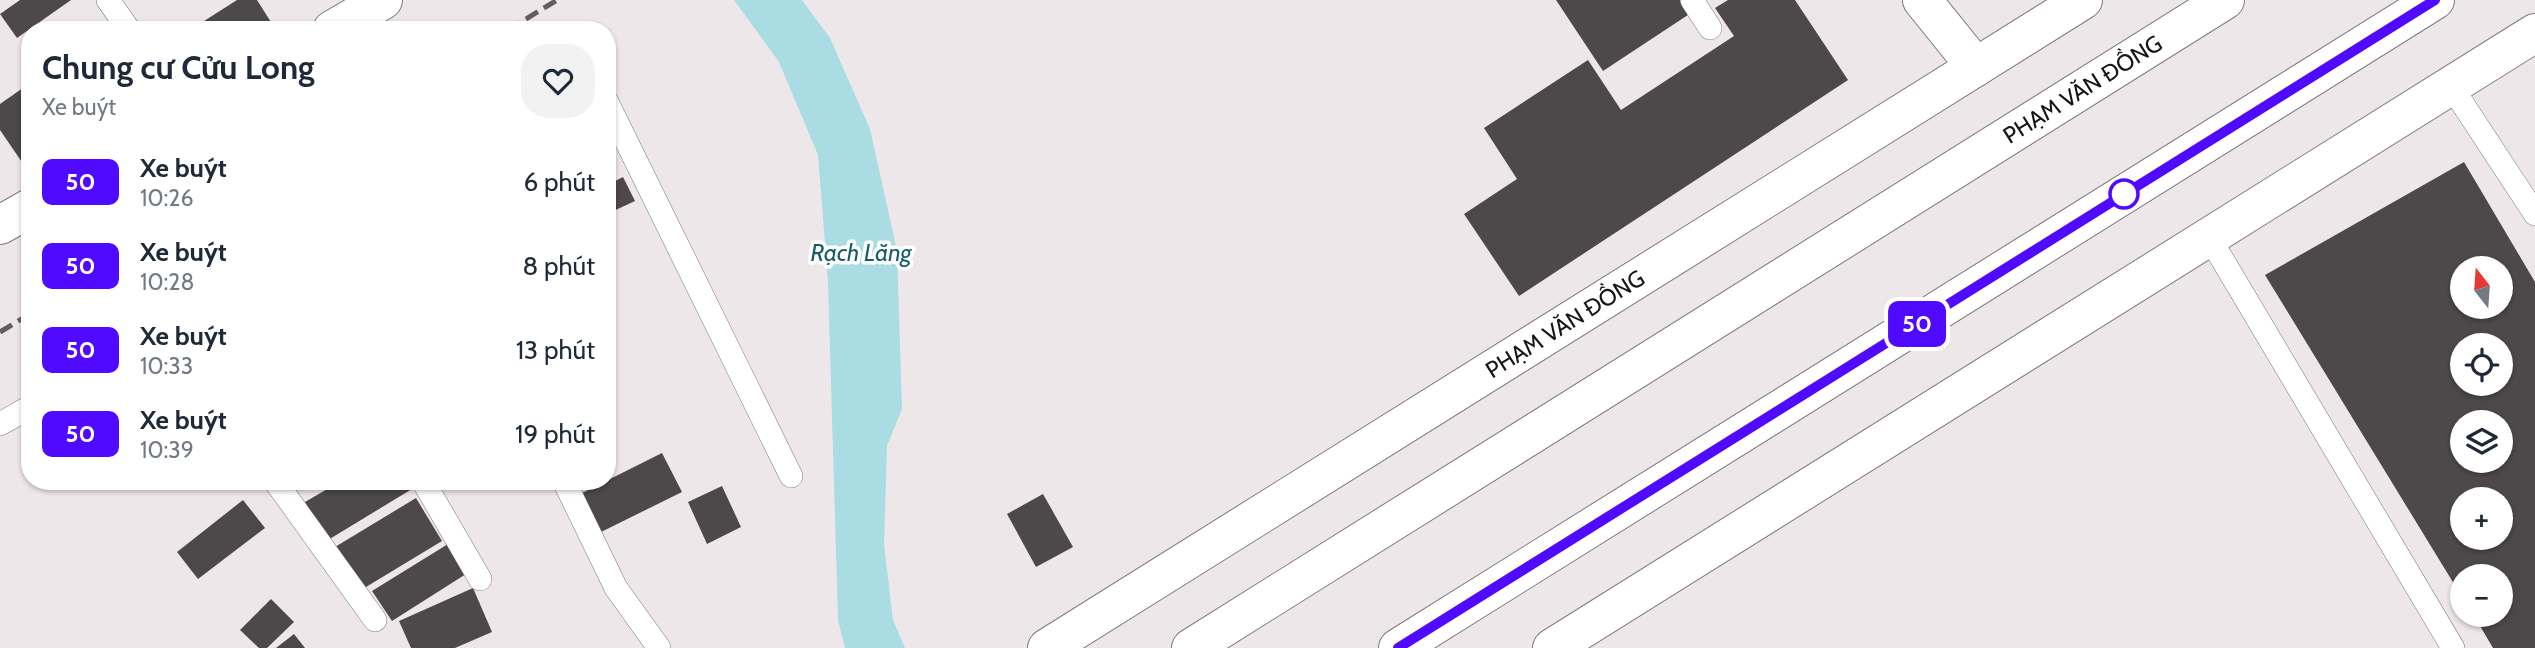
<!DOCTYPE html>
<html lang="vi">
<head>
<meta charset="utf-8">
<style>
  body { margin:0; font-family:Cabin,sans-serif; background:#f2f2f3; color:#1f2937; height:100vh; display:flex; flex-direction:column; font-size:26px; white-space:nowrap }
  * { box-sizing:border-box; margin:0 }
  p { font-size:23px; color:#747a83 }
  .icon { flex:none; width:38px; height:38px; fill:none; stroke:currentColor; stroke-width:2; stroke-linecap:round; stroke-linejoin:round }
  .map { position:relative; flex:1; overflow:hidden }
  .side { position:absolute; left:21px; top:21px; width:595px; height:469px; display:flex; flex-direction:column; background:#fff; border-radius:28px; box-shadow:0 2px 5px #0004 }
  .side>* { flex:none }
  .badge { padding:0 14px; border-radius:10px; font-size:24px; line-height:46px }
  .needle { width:46px; rotate:343deg }
  .controls { position:absolute; left:2450px; top:256px; display:grid; gap:14px }
  .controls a { display:grid; place-items:center; width:63px; height:63px; border-radius:50%; background:#fff; box-shadow:0 2px 5px #0004; font-size:35px }
  .map>.badge { position:absolute; translate:-50% -50%; box-shadow:0 0 0 4px #fff }
  .round { display:grid; place-items:center; flex:none; width:74px; height:74px; border-radius:28px; background:#f2f2f3 }
  .overview { display:flex; align-items:center; justify-content:space-between; height:119px; padding:0 21px }
  h1 { font-size:33px; font-weight:700; line-height:52px }
  ul { padding:0; list-style:none }
  li { display:flex; align-items:center; gap:21px; height:84px; padding:0 21px }
  li div { flex:1 }
  li b { display:block; font-size:26px }
  li em { font-style:normal }
  li .badge { min-width:77px; font-weight:700; text-align:center }
  .map>svg:first-child { display:block }
  .water { fill:#aadce3 }
  .building { fill:#4d484a; fill-rule:evenodd }
  .lines { fill:none; stroke-linecap:round; stroke-linejoin:round }
  .lane-casing { stroke:#7f797b; stroke-width:24 }
  .street-casing { stroke:#7f797b; stroke-width:40 }
  .secondary-casing { stroke:#7f797b; stroke-width:40 }
  .primary-casing { stroke:#7f797b; stroke-width:40 }
  .highway-casing { stroke:#7f797b; stroke-width:40 }
  .lane { stroke:#fff; stroke-width:23 }
  .street { stroke:#fff; stroke-width:38 }
  .secondary { stroke:#fff; stroke-width:38 }
  .primary { stroke:#fff; stroke-width:38 }
  .highway { stroke:#fff; stroke-width:38 }
  .rail { stroke:#635f61; stroke-width:5; stroke-dasharray:14 7; stroke-linecap:butt }
  .line-casing { stroke:#fff; stroke-width:16 }
  .line { stroke:#4f0aff; stroke-width:10 }
  .stop-dot { fill:#fff; stroke:#4f0aff; stroke-width:3.5 }
  .labels { text-anchor:middle; dominant-baseline:central; stroke-width:7; stroke-linejoin:round; paint-order:stroke }
  .street-label { font-size:23px; fill:#171516; stroke:#fff }
  .water-label { font-size:24px; font-style:italic; fill:#185c65; stroke:#fff }
</style>
</head>
<body>
<div class="map">
<svg width="2535" height="648" viewBox="0 0 2535 648">
  <rect width="100%" height="100%" fill="#eee7e9"/>
  <path class="water" d="M734,0H802L830,38L870,129L897,251L902,409L887,446L884,545L893,620L905,648H845L838,620L828,281L818,155L779,62Z"/>
  <g class="building">
    <path d="M20,0H71L17,38L0,14Z"/>
    <path d="M237,0H257L276,30H190Z"/>
    <path d="M1556,0H1690L1697,9L1603,71Z"/>
    <path d="M1728,0H1795L1848,80L1519,296L1464,214L1517,179L1484,128L1588,60L1621,110L1734,36L1715,8Z"/>
    <path d="M30,83V174L0,130V104Z"/>
    <path d="M2464,162L2535,282V648H2493L2473,614H2501V576H2462V597L2265,275ZM2462,268H2501V306H2462ZM2462,345H2501V383H2462ZM2462,422H2501V460H2462ZM2462,499H2501V537H2462Z"/>
    <path d="M623,177L635,201L607,214V185Z"/>
    <path d="M662,453L682,492L599,533L580,494Z"/>
    <path d="M341,481H407L412,489L328,540L305,502Z"/>
    <path d="M722,486L741,527L707,544L688,502Z"/>
    <path d="M1043,494L1073,547L1036,567L1007,514Z"/>
    <path d="M416,498L442,541L361,590L335,547Z"/>
    <path d="M243,500L265,528L198,579L177,552Z"/>
    <path d="M448,544L466,574L392,621L372,591Z"/>
    <path d="M473,588L492,632L455,648H411L399,621Z"/>
    <path d="M271,599L294,622L267,648H259L240,630Z"/>
    <path d="M294,634L305,648H276Z"/>
  </g>
  <g class="lines">
    <defs>
      <g id="lane">
        <path d="M108,0L129,30"/>
        <path d="M1692,0L1710,28"/>
        <path d="M2451,86L2535,214"/>
        <path d="M607,102L791,476"/>
        <path d="M2209,237L2453,648"/>
        <path d="M0,424L30,407"/>
        <path d="M275,481L375,620"/>
        <path d="M423,481L480,579"/>
        <path d="M564,481L616,588L659,648"/>
      </g>
      <path id="street" d="M1922,0L1976,67"/>
      <g id="secondary">
        <path d="M332,30L383,0"/>
        <path d="M0,225L30,208"/>
      </g>
      <g id="primary">
        <path id="s1" d="M1047,648L2083,0"/>
        <path d="M1552,648L2535,33"/>
      </g>
      <g id="highway">
        <path id="s2" d="M1191,648L2225,0"/>
        <path d="M1398,648L2435,0"/>
      </g>
    </defs>
    <use href="#lane" class="lane-casing"/>
    <use href="#street" class="street-casing"/>
    <use href="#secondary" class="secondary-casing"/>
    <use href="#primary" class="primary-casing"/>
    <use href="#highway" class="highway-casing"/>
    <use href="#lane" class="lane"/>
    <use href="#street" class="street"/>
    <use href="#secondary" class="secondary"/>
    <use href="#primary" class="primary"/>
    <use href="#highway" class="highway"/>
    <g class="rail">
      <path d="M508,30L557,0"/>
      <path d="M0,332L30,314"/>
    </g>
  </g>
  <g class="lines">
    <defs>
      <path id="line" d="M1398,648L2435,0"/>
    </defs>
    <use href="#line" class="line-casing"/>
    <use href="#line" class="line"/>
  </g>
  <circle class="stop-dot" cx="2124" cy="194" r="14"/>
  <g class="labels">
    <g class="street-label">
      <text stroke="none"><textPath href="#s2" startOffset="1052">PHẠM VĂN ĐỒNG</textPath></text>
      <text stroke="none"><textPath href="#s1" startOffset="611">PHẠM VĂN ĐỒNG</textPath></text>
    </g>
    <g class="water-label">
      <text x="861" y="252">Rạch Lăng</text>
    </g>
  </g>
</svg>
<div class="controls">
<a><svg class="needle" viewBox="-14 -14 28 28"><path d="M0-13l5 13h-10z" fill="#e53935"/><path d="M0 13l5-13h-10z" fill="#747a83"/></svg></a>
<a><svg class="icon" aria-label="locate" viewBox="0 0 24 24"><circle cx="12" cy="12" r="6"/><path d="M12 2v4M12 18v4M2 12h4M18 12h4"/></svg></a>
<a><svg class="icon" aria-label="layers" viewBox="0 0 24 24"><path d="M12 4l9 5-9 5-9-5zM3 14l9 5 9-5"/></svg></a>
<a>+</a>
<a>−</a>
</div>
<b class="badge" style="left:1917px;top:324px;background:#4f0aff;color:#fff">50</b>
<section class="side">
<div class="overview"><div><h1>Chung cư Cửu Long</h1><p>Xe buýt</p></div><a class="round"><svg class="icon" aria-label="heart" viewBox="0 0 24 24"><path d="M12 20l-8-8c-3-5 5-10 8-4 3-6 11-1 8 4z"/></svg></a></div>
<ul>
<li><span class="badge" style="background:#4f0aff;color:#fff">50</span><div><b>Xe buýt</b><p>10:26</p></div><em>6 phút</em></li>
<li><span class="badge" style="background:#4f0aff;color:#fff">50</span><div><b>Xe buýt</b><p>10:28</p></div><em>8 phút</em></li>
<li><span class="badge" style="background:#4f0aff;color:#fff">50</span><div><b>Xe buýt</b><p>10:33</p></div><em>13 phút</em></li>
<li><span class="badge" style="background:#4f0aff;color:#fff">50</span><div><b>Xe buýt</b><p>10:39</p></div><em>19 phút</em></li>
</ul>
</section>
</div>
</body>
</html>
